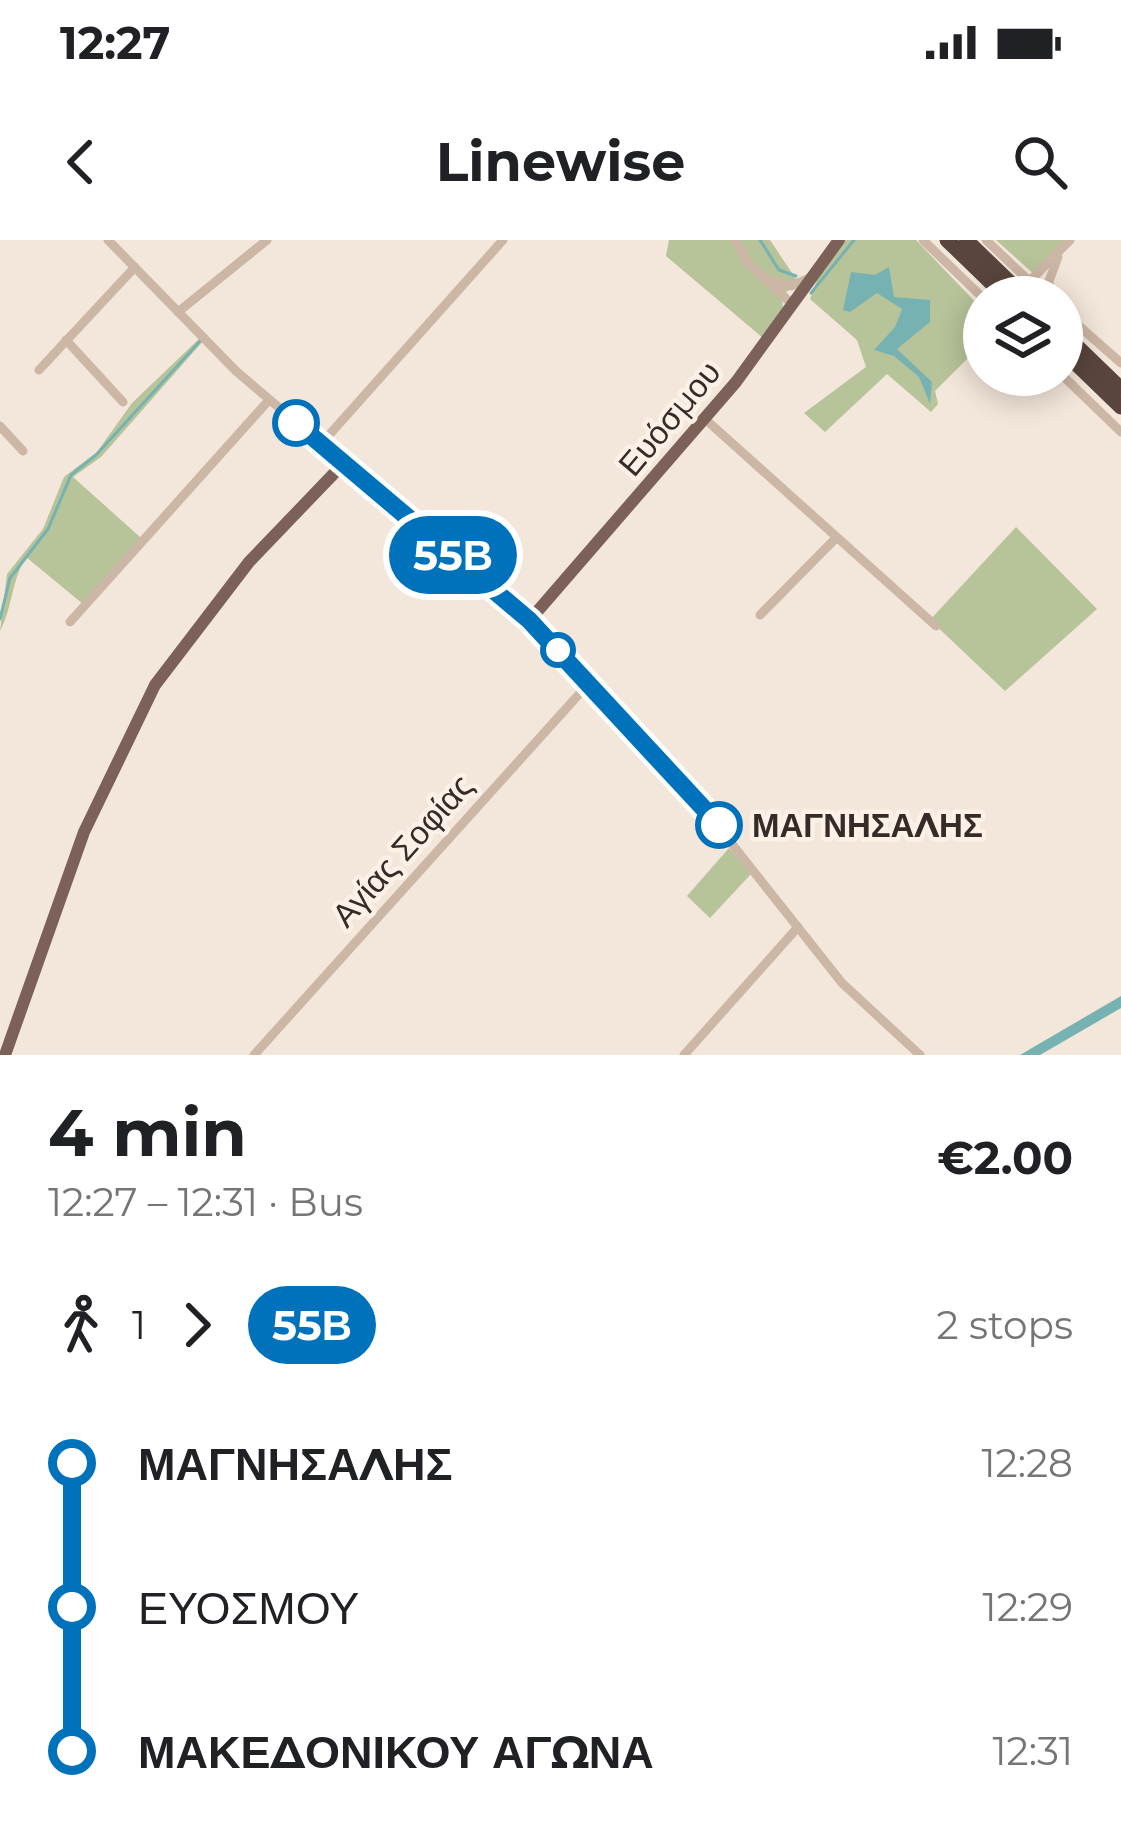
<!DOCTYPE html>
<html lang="en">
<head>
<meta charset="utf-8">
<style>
  body { margin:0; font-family:Montserrat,sans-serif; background:#f6f6f6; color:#202124; height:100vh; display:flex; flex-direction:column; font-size:45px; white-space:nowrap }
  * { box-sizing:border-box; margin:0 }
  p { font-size:39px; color:#757577 }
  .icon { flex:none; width:66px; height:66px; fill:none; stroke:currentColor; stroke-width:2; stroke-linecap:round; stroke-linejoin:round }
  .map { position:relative; height:815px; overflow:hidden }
  .side { display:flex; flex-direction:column; background:#fff; flex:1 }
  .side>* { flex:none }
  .badge { padding:0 24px; border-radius:39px; font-size:42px; line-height:78px }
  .tools { position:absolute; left:963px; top:36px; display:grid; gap:24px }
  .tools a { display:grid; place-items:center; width:120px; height:120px; border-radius:50%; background:#fff; box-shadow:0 6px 30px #0003; font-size:60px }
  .map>.badge { position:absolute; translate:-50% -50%; box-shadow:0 0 0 6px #fff }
  .legs { display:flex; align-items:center; gap:18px; height:132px; padding:0 48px; font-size:39px }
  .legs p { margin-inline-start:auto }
  .head { display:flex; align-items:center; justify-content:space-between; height:204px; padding:0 48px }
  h1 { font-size:66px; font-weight:700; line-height:90px }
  ul { padding:0 48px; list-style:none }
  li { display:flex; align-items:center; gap:42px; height:144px; font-size:45px }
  li i { display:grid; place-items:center; width:18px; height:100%; margin:0 15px; background:currentColor }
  li i::after { content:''; width:30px; height:30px; margin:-15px; border:9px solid; border-radius:50%; background:#fff }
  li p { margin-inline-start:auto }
  li:first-child i { background:linear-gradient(#0000 50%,currentColor 0) }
  li:last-child i { background:linear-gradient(currentColor 50%,#0000 0) }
  .status { display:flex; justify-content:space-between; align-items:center; height:84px; padding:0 60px; background:#fff; direction:ltr }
  .status svg { height:33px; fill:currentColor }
  header { display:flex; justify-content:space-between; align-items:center; height:156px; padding:0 48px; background:#fff; font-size:54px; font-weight:700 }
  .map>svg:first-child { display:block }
  .green { fill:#b7c399 }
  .water { fill:#77b2b2 }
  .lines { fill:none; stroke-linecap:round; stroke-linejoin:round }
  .stream { stroke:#77b2b2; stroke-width:3 }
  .minor { stroke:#ccb6a5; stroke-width:9 }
  .major { stroke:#7b6157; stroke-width:12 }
  .highway { stroke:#59453d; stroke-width:15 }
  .line-1-casing { stroke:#fff; stroke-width:27 }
  .line-1 { stroke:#0072bc; stroke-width:18 }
  .stop-1-dot { fill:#fff; stroke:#0072bc; stroke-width:6 }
  .labels { text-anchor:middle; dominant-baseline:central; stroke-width:9; stroke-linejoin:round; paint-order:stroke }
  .street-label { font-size:33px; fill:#372b27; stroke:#fbf1e7 }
  .stop-label { font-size:33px; font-weight:bold; fill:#372b27; stroke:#fbf1e7; text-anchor:start }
</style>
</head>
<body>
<div class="status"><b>12:27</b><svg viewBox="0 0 49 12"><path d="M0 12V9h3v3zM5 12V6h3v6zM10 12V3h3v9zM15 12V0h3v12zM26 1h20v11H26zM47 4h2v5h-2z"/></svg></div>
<header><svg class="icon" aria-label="back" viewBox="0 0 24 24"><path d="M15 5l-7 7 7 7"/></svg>Linewise<svg class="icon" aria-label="search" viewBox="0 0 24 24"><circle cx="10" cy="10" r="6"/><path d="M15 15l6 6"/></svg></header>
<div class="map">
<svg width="1121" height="815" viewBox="0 0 1121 815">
  <rect width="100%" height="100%" fill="#f3e6da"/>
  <g class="green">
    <path d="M669,0H770L798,42L782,56L783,69L763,98L666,16Z"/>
    <path d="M843,0H916L984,71V102L935,151L938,164L931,172L887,134L825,192L804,173L866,127L857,100L810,59L823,24Z"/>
    <path d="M996,0H1065L1036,36Z"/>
    <path d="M201,97L204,100L101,217L73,237L141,298L83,364L26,317C11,342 13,366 0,391L7,334L43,289L64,237L97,212L132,163Z"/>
    <path d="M1016,287L1097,369L1005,451L930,380Z"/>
    <path d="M729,608L751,634L710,678L687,656Z"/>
  </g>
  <g class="water">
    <path d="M889,27L894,57L930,60V82L897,109L932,142L930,164L919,137L894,116L874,110L895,87L902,69L877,53L850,72L843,70L851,32L875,35Z"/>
    <path d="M1121,756V768L1040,815H1020Z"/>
  </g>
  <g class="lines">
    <g class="stream">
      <path d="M760,0L779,30L796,36"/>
      <path d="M811,53L854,0"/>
      <path d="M0,379L10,338L48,289L71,235L96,215L201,100"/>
    </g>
    <g class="minor">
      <path d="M108,0L236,131L344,223"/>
      <path d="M735,0L747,22L792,64"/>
      <path d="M923,0L984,59"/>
      <path d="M986,0L1046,57"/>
      <path d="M770,40L791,46L810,38"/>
      <path d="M1029,42L1070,0"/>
      <path d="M1051,57L1049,41L1058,17"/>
      <path d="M1062,71L1121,123"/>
      <path d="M178,72L267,0"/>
      <path d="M66,100L123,162"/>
      <path d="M39,130L135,27"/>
      <path d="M1062,135L1121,192"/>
      <path d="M705,179L936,386"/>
      <path d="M0,186L23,211"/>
      <path d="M321,204L503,0"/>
      <path d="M760,375L836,298"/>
      <path d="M529,381L682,541L842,743L920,815"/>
      <path d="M70,382L269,160"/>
      <path d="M254,815L590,442"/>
      <path d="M684,815L798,687"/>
    </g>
    <path class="major" d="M5,815L84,592L155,445L249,322L344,223L529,381L736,142L839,0"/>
    <g class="highway">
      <path d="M947,0L1006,57"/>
      <path d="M966,0L1025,57"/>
      <path d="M1062,92L1121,149"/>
      <path d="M1062,110L1121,167"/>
    </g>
  </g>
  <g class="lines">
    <defs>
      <path id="line-1" d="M296,183L529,380L719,585"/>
    </defs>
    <use href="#line-1" class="line-1-casing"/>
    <use href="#line-1" class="line-1"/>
  </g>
  <g class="stop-1-dot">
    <circle cx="296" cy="183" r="21"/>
    <circle cx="558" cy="410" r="15"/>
    <circle cx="719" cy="585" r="21"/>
  </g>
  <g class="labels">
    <g class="street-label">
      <text transform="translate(669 178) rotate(-50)">Ευόσμου</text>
      <text transform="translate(402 610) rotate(-48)">Αγίας Σοφίας</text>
    </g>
    <g class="stop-label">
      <text x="752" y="585">ΜΑΓΝΗΣΑΛΗΣ</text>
    </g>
  </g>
</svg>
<div class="tools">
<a><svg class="icon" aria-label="layers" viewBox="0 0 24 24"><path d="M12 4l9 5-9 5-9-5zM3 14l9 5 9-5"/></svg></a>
</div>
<b class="badge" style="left:453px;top:315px;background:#0072bc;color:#fff">55Β</b>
</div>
<section class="side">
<div class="head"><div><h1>4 min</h1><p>12:27 – 12:31 · Bus</p></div><b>€2.00</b></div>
<div class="legs"><svg class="icon" aria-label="walk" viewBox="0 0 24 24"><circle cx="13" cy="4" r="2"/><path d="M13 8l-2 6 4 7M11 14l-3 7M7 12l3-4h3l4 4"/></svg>1<svg class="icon" aria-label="forward" viewBox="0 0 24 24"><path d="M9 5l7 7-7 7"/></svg><b class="badge" style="background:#0072bc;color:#fff">55Β</b><p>2 stops</p></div>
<ul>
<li><i style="color:#0072bc"></i><b>ΜΑΓΝΗΣΑΛΗΣ</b><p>12:28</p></li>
<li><i style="color:#0072bc"></i><span>ΕΥΟΣΜΟΥ</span><p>12:29</p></li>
<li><i style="color:#0072bc"></i><b>ΜΑΚΕΔΟΝΙΚΟΥ ΑΓΩΝΑ</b><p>12:31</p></li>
</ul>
</section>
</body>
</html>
